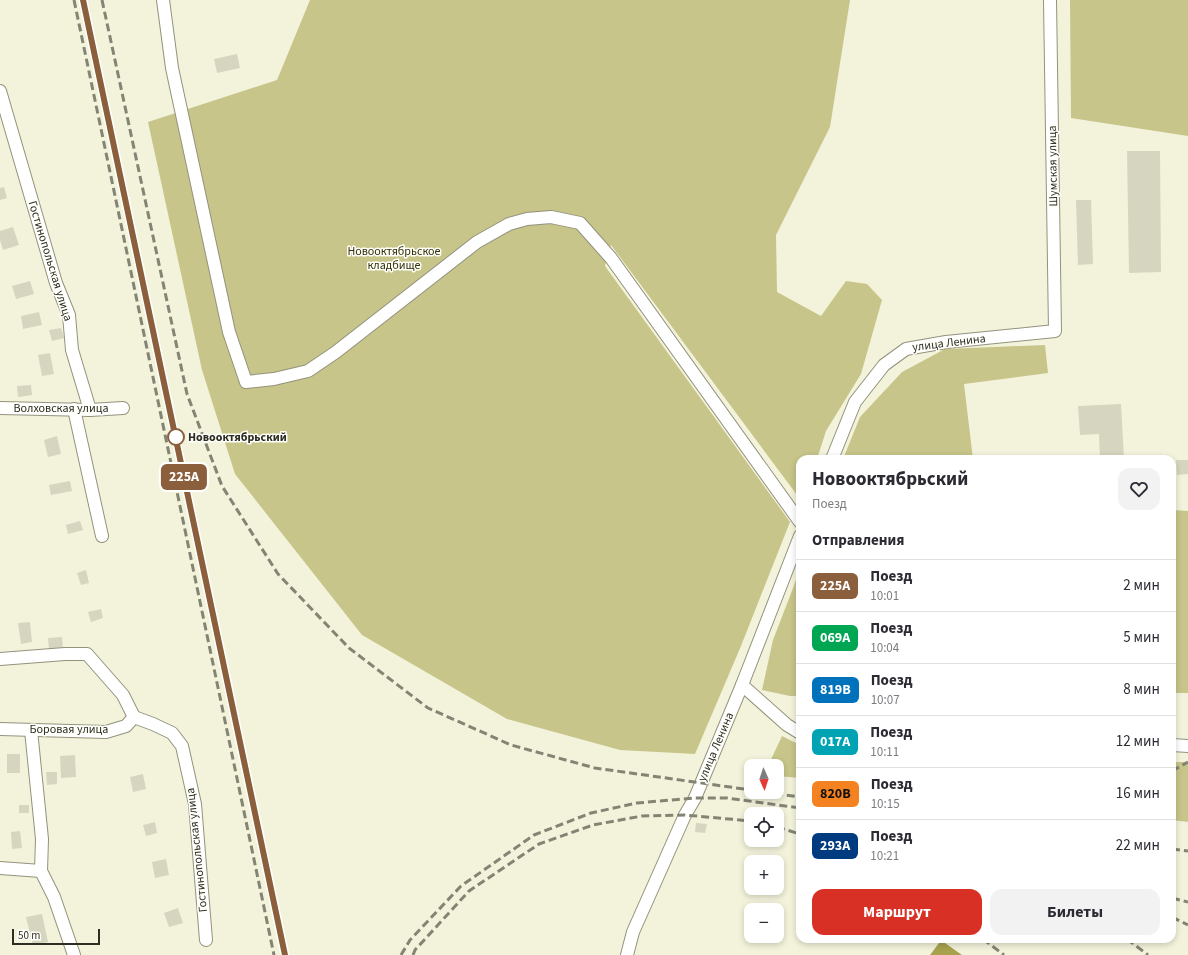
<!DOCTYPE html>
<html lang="ru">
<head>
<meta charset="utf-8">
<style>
  body { margin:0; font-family:"Source Sans 3",sans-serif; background:#f2f2f3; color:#2b2b33; height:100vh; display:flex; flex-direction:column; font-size:15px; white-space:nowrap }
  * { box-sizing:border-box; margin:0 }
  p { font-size:13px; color:#7c7c81 }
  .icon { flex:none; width:22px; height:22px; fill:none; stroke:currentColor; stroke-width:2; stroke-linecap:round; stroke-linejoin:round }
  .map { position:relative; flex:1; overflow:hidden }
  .side { position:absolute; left:796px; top:455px; width:380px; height:488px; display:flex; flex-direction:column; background:#fff; border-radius:12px; box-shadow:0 2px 6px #0003 }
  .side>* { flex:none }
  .badge { padding:0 8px; border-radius:6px; font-size:14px; line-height:26px }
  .needle { width:26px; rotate:177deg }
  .fabs { position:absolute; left:744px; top:759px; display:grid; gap:8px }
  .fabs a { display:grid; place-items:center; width:40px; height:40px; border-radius:8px; background:#fff; box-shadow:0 2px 6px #0003; font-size:20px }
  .scale { position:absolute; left:12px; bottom:10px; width:88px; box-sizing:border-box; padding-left:4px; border:2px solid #2d2d24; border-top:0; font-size:11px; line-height:14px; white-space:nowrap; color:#2d2d24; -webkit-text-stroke:3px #fffffa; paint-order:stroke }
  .map>.badge { position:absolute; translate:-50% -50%; box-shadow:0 0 0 2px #fff }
  h2 { padding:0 16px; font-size:15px; line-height:36px }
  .round { display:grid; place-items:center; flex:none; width:42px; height:42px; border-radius:12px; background:#f2f2f3 }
  .headline { display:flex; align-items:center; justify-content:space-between; height:68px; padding:0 16px }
  h1 { font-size:19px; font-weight:700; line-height:30px }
  .button { display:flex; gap:8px; margin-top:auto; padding:8px 16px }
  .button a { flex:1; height:46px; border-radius:12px; background:#d93025; color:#fff; font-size:16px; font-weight:700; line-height:46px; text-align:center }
  .button a+a { background:#f2f2f3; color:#2b2b33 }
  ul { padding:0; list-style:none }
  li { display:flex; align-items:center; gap:12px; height:52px; padding:0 16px; border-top:1px solid #e1e1e2 }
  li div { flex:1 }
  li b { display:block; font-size:15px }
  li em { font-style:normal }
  li .badge { min-width:44px; font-weight:700; text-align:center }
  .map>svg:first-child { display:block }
  .green { fill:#c8c58a }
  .water { fill:#a8a24e }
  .building { fill:#d6d5bf }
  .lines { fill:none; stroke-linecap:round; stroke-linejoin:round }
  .minor-casing { stroke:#93927d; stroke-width:14 }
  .minor { stroke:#fff; stroke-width:12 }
  .rail { stroke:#848474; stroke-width:3; stroke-dasharray:8 4; stroke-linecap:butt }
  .line-casing { stroke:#fff; stroke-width:9 }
  .line { stroke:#8b5e3c; stroke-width:6 }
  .stop-dot { fill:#fff; stroke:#8b5e3c; stroke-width:2 }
  .labels { text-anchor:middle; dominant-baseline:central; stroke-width:3; stroke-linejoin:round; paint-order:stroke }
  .street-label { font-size:12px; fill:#2d2d24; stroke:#fffffa }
  .park-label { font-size:12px; fill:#312e08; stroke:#fffffa }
  .stop-label { font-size:12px; font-weight:bold; fill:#2d2d24; stroke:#fffffa; text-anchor:start }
</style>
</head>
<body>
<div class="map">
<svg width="1188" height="955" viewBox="0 0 1188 955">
  <rect width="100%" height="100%" fill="#f3f3dc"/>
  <g class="green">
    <path d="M310,0H850L830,127L776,235L777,292L821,316L846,281L867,284L882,300L861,374L826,431L817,459H800V499L611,245L605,266L790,522L741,646L695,754L620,750L507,719L362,635L235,474L202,370L148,122L277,80Z"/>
    <path d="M1070,0H1188V136L1071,118Z"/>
    <path d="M1045,345L1048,373L964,384L973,459H843L860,417L902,372L945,349Z"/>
    <path d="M1172,510L1188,511V693H1172Z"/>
    <path d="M800,570V696H790L762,690L773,640Z"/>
    <path d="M782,736L800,745V778L777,776V766H768Z"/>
    <path d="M1172,762H1188V822L1172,820Z"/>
  </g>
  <path class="water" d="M945,942V943L962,955H930L939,943Z"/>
  <g class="building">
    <path d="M237,54L240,68L217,73L214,59Z"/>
    <path d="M1127,151H1160L1161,272L1129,273Z"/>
    <path d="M4,187L7,198L0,200V188Z"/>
    <path d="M1076,200H1091L1093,264L1078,265Z"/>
    <path d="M13,227L19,245L3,250L0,240V231Z"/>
    <path d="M30,281L34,294L16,299L12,286Z"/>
    <path d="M39,312L42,325L23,329L21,316Z"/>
    <path d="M61,328L64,338L52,341L49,330Z"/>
    <path d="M50,353L54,374L42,376L38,355Z"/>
    <path d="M31,385L32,395L18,397L17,386Z"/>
    <path d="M1121,404L1124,459H1100L1099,434L1080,435L1078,406Z"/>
    <path d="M57,436L61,454L48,457L44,440Z"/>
    <path d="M1176,460H1188V474L1177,475Z"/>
    <path d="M70,481L72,491L51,495L49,485Z"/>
    <path d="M80,521L83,530L68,534L66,525Z"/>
    <path d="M86,570L89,583L81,585L77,573Z"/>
    <path d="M101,609L103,618L91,622L88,612Z"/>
    <path d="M30,622L32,642L21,644L18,623Z"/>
    <path d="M62,637L63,648L49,649L48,638Z"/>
    <rect x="7" y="754" width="13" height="19"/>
    <path d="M75,755L76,777L61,778L60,756Z"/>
    <path d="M46,772H57V784L47,785Z"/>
    <path d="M143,774L146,789L133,792L130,777Z"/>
    <rect x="19" y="805" width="10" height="8"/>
    <path d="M155,822L157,833L146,836L143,825Z"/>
    <path d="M696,823L707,824L705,833L695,832Z"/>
    <path d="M20,831L22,848L12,849L11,832Z"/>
    <path d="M166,859L169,875L155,878L152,862Z"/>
    <path d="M178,908L183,923L169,927L164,913Z"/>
    <path d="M42,914L48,942L33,945L26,917Z"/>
  </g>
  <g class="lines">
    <defs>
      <g id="minor">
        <path d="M163,0L172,68L229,332L246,382L274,379L308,371L336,352L477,242L509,224L527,219L551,217L580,223L611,258L800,522"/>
        <path d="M0,91L56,283L69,315L72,350L90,410"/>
        <path d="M0,408L90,410L123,408"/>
        <path d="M74,409L102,536"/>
        <path d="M832,459L855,402L884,365L906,349L946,342L1055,331L1050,0"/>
        <path d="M0,659L65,654H87L123,695L134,717"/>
        <path d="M742,685L787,725L800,733"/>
        <path d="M134,717L153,724L172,733L182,746L195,804L206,940"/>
        <path d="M0,729L106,732L126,726L134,717"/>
        <path d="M31,730L42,839L41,871L54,897L74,955"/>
        <path d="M1172,745L1188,746"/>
        <path d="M0,868L41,871"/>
        <path d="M627,955L633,932L685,815L695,798L742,685L800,536"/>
      </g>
    </defs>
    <use href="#minor" class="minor-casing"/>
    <use href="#minor" class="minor"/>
    <g class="rail">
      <path d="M74,0L274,955"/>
      <path d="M83,0L285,955"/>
      <path d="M102,0L187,394L222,486L278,574L349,648L428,708L511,745L595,768L751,790"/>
      <path d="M1172,771L1188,762"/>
      <path d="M763,792L800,797"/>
      <path d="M777,827L800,834"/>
      <path d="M1172,849L1188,851"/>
      <path d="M1172,898L1188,902"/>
      <path d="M1172,917L1188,925"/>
      <path d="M983,939L1004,955"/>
      <path d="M1127,939L1148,955"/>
      <path d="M401,955L410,940L461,886L534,835L591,813L637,803L695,798H727L800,808"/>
      <path d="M413,955L415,950L469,891L539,844L593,825L642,816L685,815L751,821"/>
    </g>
  </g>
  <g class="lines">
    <defs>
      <path id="line" d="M83,0L285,955"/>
    </defs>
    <use href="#line" class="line-casing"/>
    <use href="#line" class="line"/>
  </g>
  <circle class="stop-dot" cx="176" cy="437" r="8"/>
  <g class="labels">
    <g class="street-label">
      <text transform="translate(1053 166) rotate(-91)">Шумская улица</text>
      <text transform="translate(50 261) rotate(73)">Гостинопольская улица</text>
      <text transform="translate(949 343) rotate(-7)">улица Ленина</text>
      <text x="61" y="408">Волховская улица</text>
      <text x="69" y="729">Боровая улица</text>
      <text transform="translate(716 747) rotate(-67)">улица Ленина</text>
      <text transform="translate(197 850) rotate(-96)">Гостинопольская улица</text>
    </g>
    <g class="park-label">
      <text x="394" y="251">Новооктябрьское<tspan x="394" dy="14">кладбище</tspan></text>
    </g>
    <g class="stop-label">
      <text x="188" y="437">Новооктябрьский</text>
    </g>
  </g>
</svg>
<div class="fabs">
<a><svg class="needle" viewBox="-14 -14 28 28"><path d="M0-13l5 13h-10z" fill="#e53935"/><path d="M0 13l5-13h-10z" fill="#7c7c81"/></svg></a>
<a><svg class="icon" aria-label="locate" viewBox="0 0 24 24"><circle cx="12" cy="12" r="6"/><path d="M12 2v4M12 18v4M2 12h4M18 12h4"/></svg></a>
<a>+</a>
<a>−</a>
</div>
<div class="scale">50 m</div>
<b class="badge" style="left:184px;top:477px;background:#8b5e3c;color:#fff">225А</b>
<section class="side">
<div class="headline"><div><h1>Новооктябрьский</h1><p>Поезд</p></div><a class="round"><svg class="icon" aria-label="heart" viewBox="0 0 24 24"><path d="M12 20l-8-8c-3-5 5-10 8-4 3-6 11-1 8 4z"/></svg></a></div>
<h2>Отправления</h2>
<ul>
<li><span class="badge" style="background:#8b5e3c;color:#fff">225А</span><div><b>Поезд</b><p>10:01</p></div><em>2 мин</em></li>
<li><span class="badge" style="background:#00a651;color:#fff">069А</span><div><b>Поезд</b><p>10:04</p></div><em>5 мин</em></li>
<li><span class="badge" style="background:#0072bc;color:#fff">819В</span><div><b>Поезд</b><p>10:07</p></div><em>8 мин</em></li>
<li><span class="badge" style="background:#00a3b4;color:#fff">017А</span><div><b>Поезд</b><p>10:11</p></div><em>12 мин</em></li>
<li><span class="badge" style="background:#f58220;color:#111">820В</span><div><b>Поезд</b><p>10:15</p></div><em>16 мин</em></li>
<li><span class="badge" style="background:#003b80;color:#fff">293А</span><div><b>Поезд</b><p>10:21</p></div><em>22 мин</em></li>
</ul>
<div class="button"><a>Маршрут</a><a>Билеты</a></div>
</section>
</div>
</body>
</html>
